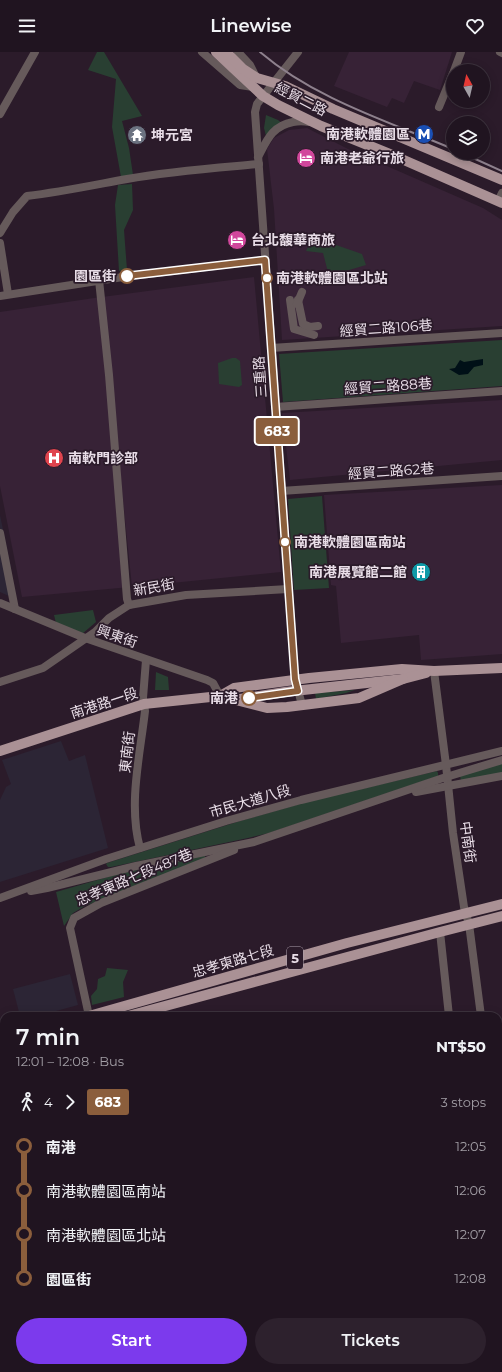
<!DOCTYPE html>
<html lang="en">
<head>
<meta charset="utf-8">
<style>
  body { margin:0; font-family:Montserrat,"Noto Sans TC",sans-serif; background:#2d212d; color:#f1f3f6; height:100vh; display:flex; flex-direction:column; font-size:15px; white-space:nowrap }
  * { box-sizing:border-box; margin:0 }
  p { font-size:13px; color:#a29ea5 }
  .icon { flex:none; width:22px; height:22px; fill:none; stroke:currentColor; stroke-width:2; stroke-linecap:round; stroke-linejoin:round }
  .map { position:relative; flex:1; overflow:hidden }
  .details { position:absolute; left:0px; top:960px; width:502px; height:360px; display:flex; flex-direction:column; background:#201420; border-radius:12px 12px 0 0; box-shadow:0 2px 10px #0003,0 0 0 1px #3d333e }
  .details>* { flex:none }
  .badge { padding:0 8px; border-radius:3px; font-size:14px; line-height:26px }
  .needle { width:26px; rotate:352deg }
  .fabs { position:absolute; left:446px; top:12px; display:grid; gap:8px }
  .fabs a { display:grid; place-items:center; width:44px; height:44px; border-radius:50%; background:#201420; box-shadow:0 2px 10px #0003,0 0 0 1px #3d333e; font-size:20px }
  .map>.badge { position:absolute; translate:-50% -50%; box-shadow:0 0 0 2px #fff }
  .legs { display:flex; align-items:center; gap:6px; height:44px; padding:0 16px; font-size:13px }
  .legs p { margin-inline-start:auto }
  .headline { display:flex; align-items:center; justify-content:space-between; height:68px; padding:0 16px }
  h1 { font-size:22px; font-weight:600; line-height:30px }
  .action { display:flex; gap:8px; margin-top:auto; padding:8px 16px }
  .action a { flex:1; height:46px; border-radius:24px; background:#7c3aed; color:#fff; font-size:16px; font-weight:600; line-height:46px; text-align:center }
  .action a+a { background:#2d212d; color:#f1f3f6 }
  ul { padding:0 16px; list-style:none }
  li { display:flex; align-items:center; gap:14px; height:44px; font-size:15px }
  li i { display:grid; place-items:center; width:6px; height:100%; margin:0 5px; background:currentColor }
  li i::after { content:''; width:10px; height:10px; margin:-5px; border:3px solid; border-radius:50%; background:#201420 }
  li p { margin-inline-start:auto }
  li:first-child i { background:linear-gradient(#0000 50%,currentColor 0) }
  li:last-child i { background:linear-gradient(currentColor 50%,#0000 0) }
  header { display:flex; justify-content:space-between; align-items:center; height:52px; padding:0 16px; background:#201420; font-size:18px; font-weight:600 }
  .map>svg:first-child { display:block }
  .built { fill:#372236 }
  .industrial { fill:#2c2535 }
  .green { fill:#293f32 }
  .water { fill:#001017 }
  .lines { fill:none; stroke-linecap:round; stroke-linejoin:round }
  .minor { stroke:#665a5b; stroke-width:8 }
  .major { stroke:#aa9195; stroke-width:10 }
  .rail { stroke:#8e818d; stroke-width:2 }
  .line-1-casing { stroke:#fff; stroke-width:9 }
  .line-1 { stroke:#8b5e3c; stroke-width:6 }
  .stop-1-dot { fill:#fff; stroke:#8b5e3c; stroke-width:2 }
  .labels { text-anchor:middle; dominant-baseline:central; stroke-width:3.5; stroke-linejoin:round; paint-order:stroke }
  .shield { fill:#2b1b2a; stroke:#afa3ae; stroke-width:1 }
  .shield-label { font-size:13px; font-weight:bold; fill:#e8dde7 }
  .street-label { font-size:14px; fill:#e8dde7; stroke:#2b1b2a }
  .poi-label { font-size:14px; font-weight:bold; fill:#e8dde7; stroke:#2b1b2a; text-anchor:start }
  .stop-label { font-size:14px; font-weight:bold; fill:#e8dde7; stroke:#2b1b2a; text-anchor:end }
</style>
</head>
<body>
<header><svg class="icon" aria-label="menu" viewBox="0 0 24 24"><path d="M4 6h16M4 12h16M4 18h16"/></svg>Linewise<svg class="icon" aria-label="heart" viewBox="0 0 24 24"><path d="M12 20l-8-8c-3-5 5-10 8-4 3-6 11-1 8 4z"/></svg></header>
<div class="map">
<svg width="502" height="1320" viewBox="0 0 502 1320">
  <rect width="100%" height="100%" fill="#2b1b2a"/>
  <g class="built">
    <path d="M349,0H452L440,38L414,29L404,51L392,46L387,55L334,34Z"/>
    <path d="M307,76L348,97L483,156L502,168V274L282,288L274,157L267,97L274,86L289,78Z"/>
    <path d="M254,225L281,520L132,535L102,245Z"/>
    <path d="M101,245L130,535L22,545L0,434V260Z"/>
    <path d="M502,348V408L290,428L282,361Z"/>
    <path d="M502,433V602L421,608L419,583L341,591L336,534L331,533L324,443Z"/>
    <path d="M0,1271L4,1316H242L243,1320H0Z"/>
  </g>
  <g class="industrial">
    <path d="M0,463L11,516L13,546L0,540Z"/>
    <path d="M61,689L69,709L85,703L108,796L0,830V748L6,735L11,732L2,708Z"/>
    <path d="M70,922L78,953L38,964H20L13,937Z"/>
  </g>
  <g class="green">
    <path d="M97,0H104L142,64L122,69L129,96L133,123L121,125L112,75L116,27L88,18Z"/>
    <path d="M266,63L278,68L284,73L266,84L264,76Z"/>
    <path d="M132,132L133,158L124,178L127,218L119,219L115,153L118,133Z"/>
    <path d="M313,185L362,202L366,213L329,224L323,201L306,199Z"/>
    <path d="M502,288V334L283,350L279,302Z"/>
    <path d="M232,306H236L240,309L242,333L239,335L219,332L218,311Z"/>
    <path d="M322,444L329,536L294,538L288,447Z"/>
    <path d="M93,558L96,570L82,582L56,571L54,563Z"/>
    <path d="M156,620L168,625L169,638H155Z"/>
    <path d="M355,638L346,641L316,647L315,641Z"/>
    <path d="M502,711V722L461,729L460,724Z"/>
    <path d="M437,719L438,721V724L269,781L248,786L111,815H108L106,812L107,811L240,769L310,749Z"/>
    <path d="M205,803V807L85,854L73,861L64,874L56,840L118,822Z"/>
    <path d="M107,916L128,918L123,930L124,945L92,953L91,944L97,937L98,927L105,924Z"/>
    <path d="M4,1060V1118L0,1100V1064Z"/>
    <path d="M498,1161L502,1168V1298L498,1296Z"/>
    <path d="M4,1169V1316H197V1320H0V1172Z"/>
    <path d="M242,1316H374L375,1318L333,1316L330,1320H283L282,1319L279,1320H243Z"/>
  </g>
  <g class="water">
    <path d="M483,307V313L474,315L468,322L459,323L449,317L455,316L460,308L464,310Z"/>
    <path d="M460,1316H494L493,1320H454Z"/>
  </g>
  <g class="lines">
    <g class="minor">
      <path d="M202,0L240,33L253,35"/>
      <path d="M238,0L250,13L256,25"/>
      <path d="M298,0L257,52L255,60L295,627L302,653"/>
      <path d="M500,0L502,1"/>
      <path d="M454,19L461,0"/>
      <path d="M439,55L453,21"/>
      <path d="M0,62L35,0"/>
      <path d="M258,105C267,88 272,74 293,70C299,69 303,69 309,70"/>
      <path d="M498,149L502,141"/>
      <path d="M0,181L13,160L27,144C61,140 94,133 127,127C171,119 215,116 259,112"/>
      <path d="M0,191L8,242"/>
      <path d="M99,228L109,323L127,547L129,553"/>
      <path d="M0,244L123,225L265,208"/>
      <path d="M290,248L294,277L314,283"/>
      <path d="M298,248L303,272L310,275L318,274"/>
      <path d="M297,252L302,240"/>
      <path d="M271,296L502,281"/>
      <path d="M275,355L502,339"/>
      <path d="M281,439L502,424"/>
      <path d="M0,481L15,557"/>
      <path d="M0,551L85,586L207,628L213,631L220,644"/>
      <path d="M434,619L446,713L453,781L464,855L469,872L481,964"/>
      <path d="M0,630L43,616L95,580L109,566L129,553L186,543L288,537"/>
      <path d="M416,740L502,724"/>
      <path d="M140,796C128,753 140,703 145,659L143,646L146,608"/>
      <path d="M31,839L47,836L136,814L254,790L443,726L502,708"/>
      <path d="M0,846L106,807L226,769L301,748L502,699"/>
      <path d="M440,880L449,964"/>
      <path d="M89,964L70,876L74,866L101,851L234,798"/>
      <path d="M498,977H502"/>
      <path d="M498,1008L502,1015"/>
      <path d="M498,1059L502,1056"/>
      <path d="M498,1311L502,1312"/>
      <path d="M450,1320L452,1316"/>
    </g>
    <g class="major">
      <path d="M216,0L263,44L278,53L321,74L397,105L502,151"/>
      <path d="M226,0L243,17L257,26L285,34L333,57L502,128"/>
      <path d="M220,644L234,636L309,626L402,617L434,619L502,616"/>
      <path d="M240,647L285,640L403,627L426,621"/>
      <path d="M0,699L144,652L220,644L267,656L287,655L359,646L403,627"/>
      <path d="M89,964L347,891L502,852"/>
      <path d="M128,964L440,880L502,864"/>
      <path d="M0,989L4,987"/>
      <path d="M0,999L4,998"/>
    </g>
    <g class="rail">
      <path d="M260,0C315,47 387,69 453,97"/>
      <path d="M462,101L502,119"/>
    </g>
  </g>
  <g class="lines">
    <defs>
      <path id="line-1" d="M127,224L265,208L295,627L298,639L249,646"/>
    </defs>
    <use href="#line-1" class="line-1-casing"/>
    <use href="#line-1" class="line-1"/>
  </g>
  <defs>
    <symbol id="metro-disc" viewBox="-11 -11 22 22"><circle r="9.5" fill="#1a4fb4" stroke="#2b1b2a"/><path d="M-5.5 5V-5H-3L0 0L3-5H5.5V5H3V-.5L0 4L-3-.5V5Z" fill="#fff"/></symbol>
    <symbol id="temple-disc" viewBox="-11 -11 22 22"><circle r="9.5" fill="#6b7280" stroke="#2b1b2a"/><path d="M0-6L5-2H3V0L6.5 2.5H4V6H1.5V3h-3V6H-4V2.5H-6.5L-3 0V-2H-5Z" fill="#fff"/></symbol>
    <symbol id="hotel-disc" viewBox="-11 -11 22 22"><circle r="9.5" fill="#d1479c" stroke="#2b1b2a"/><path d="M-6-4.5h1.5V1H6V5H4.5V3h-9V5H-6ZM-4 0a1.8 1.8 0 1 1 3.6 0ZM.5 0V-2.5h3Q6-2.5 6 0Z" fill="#fff"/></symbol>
    <symbol id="hospital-disc" viewBox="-11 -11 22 22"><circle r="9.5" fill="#e0444e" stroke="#2b1b2a"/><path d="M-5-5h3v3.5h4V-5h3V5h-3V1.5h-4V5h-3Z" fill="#fff"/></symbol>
    <symbol id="building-disc" viewBox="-11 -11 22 22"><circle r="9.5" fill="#0f9aa8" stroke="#2b1b2a"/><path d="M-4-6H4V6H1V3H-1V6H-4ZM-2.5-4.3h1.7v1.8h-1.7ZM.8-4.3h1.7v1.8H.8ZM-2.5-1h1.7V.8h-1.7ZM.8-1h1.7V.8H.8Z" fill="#fff"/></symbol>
  </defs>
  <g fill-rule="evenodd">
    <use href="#metro-disc" x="413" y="71" width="22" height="22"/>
    <use href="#temple-disc" x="126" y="72" width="22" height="22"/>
    <use href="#hotel-disc" x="295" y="95" width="22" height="22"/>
    <use href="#hotel-disc" x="226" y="177" width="22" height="22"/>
    <use href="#hospital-disc" x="43" y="395" width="22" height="22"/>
    <use href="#building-disc" x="410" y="509" width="22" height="22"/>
  </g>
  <g class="stop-1-dot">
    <circle cx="127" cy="224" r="7"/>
    <circle cx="267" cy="226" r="5"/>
    <circle cx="285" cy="490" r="5"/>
    <circle cx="249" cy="646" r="7"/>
  </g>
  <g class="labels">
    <rect class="shield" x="287" y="895" width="16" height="22" rx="3"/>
    <g class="shield-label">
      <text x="295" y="906">5</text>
    </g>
    <g class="street-label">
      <text transform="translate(301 47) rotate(27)">經貿二路</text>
      <text transform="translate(386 276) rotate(-4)">經貿二路106巷</text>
      <text transform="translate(260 325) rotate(-94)">三重路</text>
      <text transform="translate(388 334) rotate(-4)">經貿二路88巷</text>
      <text transform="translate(391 419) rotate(-4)">經貿二路62巷</text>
      <text transform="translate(154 535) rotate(-10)">新民街</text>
      <text transform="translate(117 584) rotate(19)">興東街</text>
      <text transform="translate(104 651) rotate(-18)">南港路一段</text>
      <text transform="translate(127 700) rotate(-83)">東南街</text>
      <text transform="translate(250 749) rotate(-16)">市民大道八段</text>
      <text transform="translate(468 790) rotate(82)">中南街</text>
      <text transform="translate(134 825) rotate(-23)">忠孝東路七段487巷</text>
      <text transform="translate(233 909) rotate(-16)">忠孝東路七段</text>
    </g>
    <g class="poi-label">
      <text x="410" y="82" text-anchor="end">南港軟體園區</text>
      <text x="151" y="83">坤元宮</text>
      <text x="320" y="106">南港老爺行旅</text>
      <text x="251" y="188">台北馥華商旅</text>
      <text x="68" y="406">南軟門診部</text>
      <text x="407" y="520" text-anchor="end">南港展覽館二館</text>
    </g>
    <g class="stop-label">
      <text x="116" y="224">園區街</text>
      <text x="276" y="226" text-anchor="start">南港軟體園區北站</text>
      <text x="294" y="490" text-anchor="start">南港軟體園區南站</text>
      <text x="238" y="646">南港</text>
    </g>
  </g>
</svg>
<div class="fabs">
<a><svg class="needle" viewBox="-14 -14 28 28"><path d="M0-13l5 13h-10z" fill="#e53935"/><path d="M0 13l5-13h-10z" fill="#a29ea5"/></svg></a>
<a><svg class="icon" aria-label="layers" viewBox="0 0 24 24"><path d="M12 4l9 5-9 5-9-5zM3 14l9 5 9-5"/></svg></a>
</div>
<b class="badge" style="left:277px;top:379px;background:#8b5e3c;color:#fff">683</b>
<section class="details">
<div class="headline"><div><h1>7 min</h1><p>12:01 – 12:08 · Bus</p></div><b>NT$50</b></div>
<div class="legs"><svg class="icon" aria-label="walk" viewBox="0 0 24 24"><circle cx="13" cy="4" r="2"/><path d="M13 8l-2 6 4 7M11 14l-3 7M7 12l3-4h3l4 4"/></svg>4<svg class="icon" aria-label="forward" viewBox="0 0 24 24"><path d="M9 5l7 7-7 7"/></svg><b class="badge" style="background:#8b5e3c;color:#fff">683</b><p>3 stops</p></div>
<ul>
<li><i style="color:#8b5e3c"></i><b>南港</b><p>12:05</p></li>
<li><i style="color:#8b5e3c"></i><span>南港軟體園區南站</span><p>12:06</p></li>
<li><i style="color:#8b5e3c"></i><span>南港軟體園區北站</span><p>12:07</p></li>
<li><i style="color:#8b5e3c"></i><b>園區街</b><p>12:08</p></li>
</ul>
<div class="action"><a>Start</a><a>Tickets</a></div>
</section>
</div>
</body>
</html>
